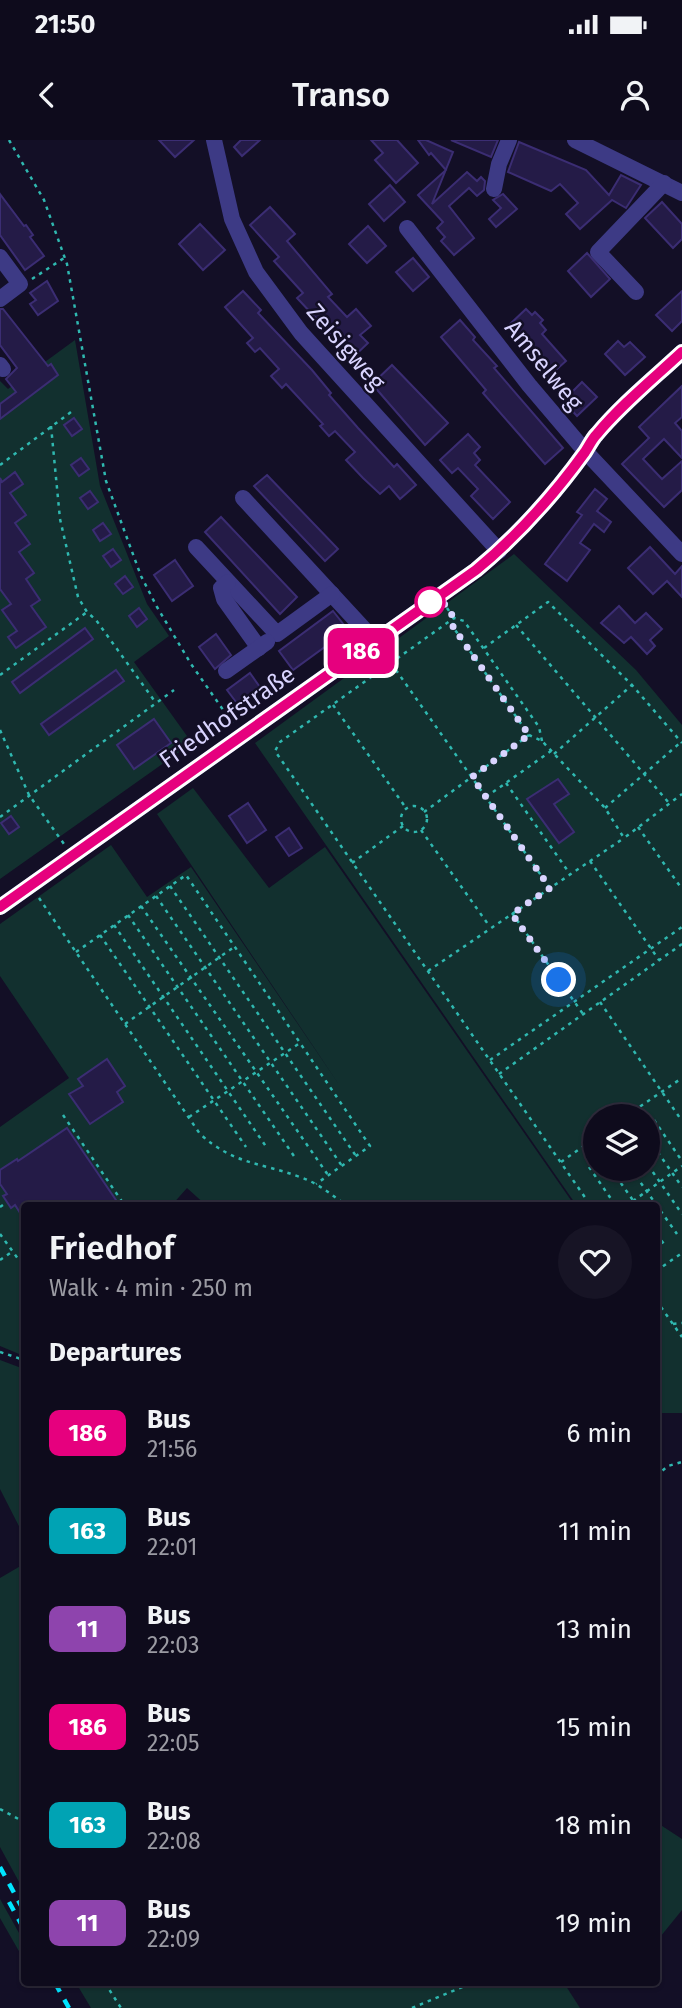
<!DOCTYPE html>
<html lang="en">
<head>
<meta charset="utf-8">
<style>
  body { margin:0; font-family:"Fira Sans",sans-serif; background:#171425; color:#f1f3f6; height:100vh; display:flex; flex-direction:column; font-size:26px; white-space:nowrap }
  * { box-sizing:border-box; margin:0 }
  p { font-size:23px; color:#9b9ba3 }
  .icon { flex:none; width:38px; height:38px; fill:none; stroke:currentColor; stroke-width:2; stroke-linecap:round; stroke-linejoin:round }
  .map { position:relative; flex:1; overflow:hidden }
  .panel { position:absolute; left:21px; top:1062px; width:639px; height:784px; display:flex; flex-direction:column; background:#0e0b1c; border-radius:7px; box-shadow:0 2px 5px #0004,0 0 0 2px #2e2b3b }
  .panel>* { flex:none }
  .badge { padding:0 14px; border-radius:10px; font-size:24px; line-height:46px }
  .controls { position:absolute; left:583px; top:964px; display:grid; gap:14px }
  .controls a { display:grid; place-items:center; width:77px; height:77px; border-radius:50%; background:#0e0b1c; box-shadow:0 2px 5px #0004,0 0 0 2px #2e2b3b; font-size:35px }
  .you { position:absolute; width:35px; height:35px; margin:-18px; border:5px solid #fff; border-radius:50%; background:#1a73e8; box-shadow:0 0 0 10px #1a73e833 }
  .map>.badge { position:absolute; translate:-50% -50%; box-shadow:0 0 0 4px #fff }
  h2 { padding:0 28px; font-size:26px; line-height:63px }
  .round { display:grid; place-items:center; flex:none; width:74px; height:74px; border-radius:37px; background:#171425 }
  .overview { display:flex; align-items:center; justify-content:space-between; height:119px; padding:0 28px }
  h1 { font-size:33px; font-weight:600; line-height:52px }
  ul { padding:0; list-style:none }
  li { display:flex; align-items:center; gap:21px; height:98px; padding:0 28px }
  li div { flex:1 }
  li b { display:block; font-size:26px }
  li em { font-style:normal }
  li .badge { min-width:77px; font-weight:700; text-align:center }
  .status { display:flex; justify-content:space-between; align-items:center; height:49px; padding:0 35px; background:#0e0b1c; direction:ltr }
  .status svg { height:19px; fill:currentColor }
  header { display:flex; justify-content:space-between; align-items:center; height:91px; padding:0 28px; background:#0e0b1c; font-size:32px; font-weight:600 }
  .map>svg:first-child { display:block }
  .green { fill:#12302f; fill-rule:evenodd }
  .building { fill:#241b47; stroke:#3b2d73; stroke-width:2 }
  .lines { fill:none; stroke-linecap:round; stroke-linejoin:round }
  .path { stroke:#2fb8b0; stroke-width:2.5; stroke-dasharray:3.5 5; stroke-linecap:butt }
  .minor { stroke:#3d3a85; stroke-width:16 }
  .rail { stroke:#00e5ff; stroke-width:4.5; stroke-dasharray:10 9; stroke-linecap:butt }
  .line-casing { stroke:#fff; stroke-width:16 }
  .line { stroke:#e6007e; stroke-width:10 }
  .walk { stroke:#d9d4ff; stroke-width:7; stroke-dasharray:0 12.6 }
  .stop-dot { fill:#fff; stroke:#e6007e; stroke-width:3.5 }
  .labels { text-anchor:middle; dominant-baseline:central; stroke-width:5; stroke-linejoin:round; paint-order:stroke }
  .street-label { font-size:24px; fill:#d9d4ff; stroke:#130f26 }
</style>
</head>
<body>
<div class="status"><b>21:50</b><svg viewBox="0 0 49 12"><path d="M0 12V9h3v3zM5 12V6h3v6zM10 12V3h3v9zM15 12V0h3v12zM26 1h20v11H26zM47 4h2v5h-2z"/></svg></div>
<header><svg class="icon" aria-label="back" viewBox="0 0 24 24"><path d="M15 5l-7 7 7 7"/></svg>Transo<svg class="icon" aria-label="person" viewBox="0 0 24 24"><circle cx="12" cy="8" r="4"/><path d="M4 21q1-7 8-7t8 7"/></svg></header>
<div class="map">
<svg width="682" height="1868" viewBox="0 0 682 1868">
  <rect width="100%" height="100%" fill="#130f26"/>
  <g class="green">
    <path d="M75,200L100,346L147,464L169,496L134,522L192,603L0,739V241L8,249Z"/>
    <path d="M514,414L636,530L682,585V1273H656V1066H577L255,603ZM595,976H648V1029H595Z"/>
    <path d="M193,648L269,748L325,707L575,1066H269L261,1063L207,1066L187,1048L171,1066H24V1216L0,1206V987L69,938L0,836V784L111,705L147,757L191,727L340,946L157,674Z"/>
    <path d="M0,1220L24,1229V1396L0,1349Z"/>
    <path d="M24,1424V1751L0,1707V1438Z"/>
    <path d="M656,1682L682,1699V1770L656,1802Z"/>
    <path d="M0,1759L24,1802V1820L0,1778Z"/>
    <path d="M76,1843H564L580,1868H91Z"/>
  </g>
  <g class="building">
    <path d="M159,0H194L175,17Z"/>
    <path d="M241,0H260L242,16L234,7Z"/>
    <path d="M371,0H397L418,23L396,43L375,20L383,13Z"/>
    <path d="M418,0H426L453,12L432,64L467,32L477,41L481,37L485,41L484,50L477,56L469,48L449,66L474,98L454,115L441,101L445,97L437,88L443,82L418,55L446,30L431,13L429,15Z"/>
    <path d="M451,0H498L491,17Z"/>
    <path d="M519,2L586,30L609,55L621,35L641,45L626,68L612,60L580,89L566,74L578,63L560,44L551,51L508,32Z"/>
    <path d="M390,45L405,62L384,81L369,64Z"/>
    <path d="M0,54L24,86L26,85L33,95L30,97L44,116L25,130L0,95Z"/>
    <path d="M503,54L517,69L496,87L489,79L501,68L493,60Z"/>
    <path d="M662,62L682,84V99L673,108L645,78Z"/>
    <path d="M270,67L295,94L287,101L332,154L328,157L347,177L356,169L371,186L360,195L368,203L350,220L327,196L330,193L297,158L303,153L274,121L279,117L250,85Z"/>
    <path d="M200,84L225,110L203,130L179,104Z"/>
    <path d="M368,86L386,106L367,123L349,104Z"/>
    <path d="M587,113L610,139L591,157L568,131Z"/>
    <path d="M413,118L429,137L413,151L396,132Z"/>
    <path d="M47,141L58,161L38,175L30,164L36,160L30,153Z"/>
    <path d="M243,151L261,170L258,173L312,230L331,253L329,255L358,288L394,327L397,324L416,345L400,359L389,346L380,354L363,338L346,320L355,312L335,291L329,296L320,286L323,284L286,244L282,248L271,236L279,229L260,208L255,212L247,203L253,198L225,167Z"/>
    <path d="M682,151V181L672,191L656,175Z"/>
    <path d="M0,169H3L48,226L51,224L58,235L0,279V264L16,252L6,239L17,228L0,205Z"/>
    <path d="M526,169L532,175L535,172L543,180L540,183L546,190L542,194L566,221L548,237L512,194L514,192L508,186Z"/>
    <path d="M460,180L475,197L473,200L497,226L494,228L563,308L545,324L483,253L486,250L441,197Z"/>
    <path d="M618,201L624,207L630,202L645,217L625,235L605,214Z"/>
    <path d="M392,225L448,283L425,305L372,244Z"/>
    <path d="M582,242L597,257L577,276L563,261Z"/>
    <path d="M682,246V277L675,283L682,291V318L664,299L643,319L662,339L682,321V350L664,367L622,324L649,298L639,287Z"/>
    <path d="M74,278L82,289L72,296L64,285Z"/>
    <path d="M468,294L480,307L474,313L480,320L475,325L510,362L493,379L471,356L478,349L458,328L452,333L440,320Z"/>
    <path d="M81,318L89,329L79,336L71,325Z"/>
    <path d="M15,332L23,344L10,353L26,375L15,383L30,404L19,412L34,433L26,439L40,460L31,466L46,487L16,508L8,497L17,491L2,470L11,464L0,449V338L2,342Z"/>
    <path d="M267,335L338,409L325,421L254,346Z"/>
    <path d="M595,349L607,359L597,371L611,382L604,392L594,384L580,403L590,410L567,441L545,424L582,375L577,372Z"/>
    <path d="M90,351L98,362L88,369L80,358Z"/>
    <path d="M221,377L297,457L280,474L205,392Z"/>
    <path d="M103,383L111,394L100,401L93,390Z"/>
    <path d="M650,407L675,434L682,426V457L667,441L653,454L628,428Z"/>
    <path d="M113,409L121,420L111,427L103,416Z"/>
    <path d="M175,420L193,446L172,461L154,435Z"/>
    <path d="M125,436L133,447L123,454L115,444Z"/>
    <path d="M619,466L635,483L646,473L662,489L650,500L655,506L647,514L631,497L624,503L601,483Z"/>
    <path d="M139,468L147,479L137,487L129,476Z"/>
    <path d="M333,471L348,490L293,530L279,511Z"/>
    <path d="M85,488L93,499L20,553L12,542Z"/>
    <path d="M216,494L231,515L215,529L199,507Z"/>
    <path d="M116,530L124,541L49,595L41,584Z"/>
    <path d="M250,533L262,550L239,566L227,550Z"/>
    <path d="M154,579L171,603L134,629L117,605Z"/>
    <path d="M558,639L569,654L554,664L574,692L559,703L527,659Z"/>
    <path d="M248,663L266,690L247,703L229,676Z"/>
    <path d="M11,676L19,687L9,694L1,683Z"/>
    <path d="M289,688L302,708L289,716L276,697Z"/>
    <path d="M107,919L125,946L117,952L123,962L90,984L69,954L83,946L78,939Z"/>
    <path d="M67,988L120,1066H24V1079L15,1065L11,1068L3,1056L7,1054L0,1044V1030L17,1019L18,1021Z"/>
  </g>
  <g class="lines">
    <g class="path">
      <path d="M9,0L44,60L67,124L106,341L141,436L157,467L191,524L233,584"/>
      <path d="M32,139L64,118"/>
      <path d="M51,286L60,379L78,457L87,472L96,480L156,563"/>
      <path d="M0,325L71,272"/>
      <path d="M447,468L454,478L453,487L529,595L542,601L605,668L624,698L682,654"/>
      <path d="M516,485L669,663"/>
      <path d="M484,508L548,462L632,545L682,603"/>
      <path d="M391,523L550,748"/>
      <path d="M0,535L87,472"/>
      <path d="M333,565L406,668"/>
      <path d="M0,590L29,655L64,704"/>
      <path d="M542,601L539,587L464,481L454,478L280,602L275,611L591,1066"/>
      <path d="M554,614L632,545"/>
      <path d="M506,643L570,734"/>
      <path d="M486,657L551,611"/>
      <circle cx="414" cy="679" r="13"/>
      <path d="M605,668L681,602"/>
      <path d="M424,672L529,595"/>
      <path d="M0,677L174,550"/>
      <path d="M638,687L682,749"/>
      <path d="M421,690L490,787"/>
      <path d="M590,721L659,820"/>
      <path d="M352,723L403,686"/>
      <path d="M170,746L356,1016"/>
      <path d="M156,756L342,1026"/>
      <path d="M39,758L200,994C235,1025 259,1022 300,1037C318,1043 332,1055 347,1066"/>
      <path d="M141,766L328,1035"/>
      <path d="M512,773L583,874"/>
      <path d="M128,775L296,1019"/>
      <path d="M114,785L267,1008"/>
      <path d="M100,795L246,1007"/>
      <path d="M76,812L186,735L370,1006L316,1044"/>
      <path d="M428,831L624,698"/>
      <path d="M600,862L682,981"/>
      <path d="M125,884L234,807"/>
      <path d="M490,920L682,787"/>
      <path d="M499,934L682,804"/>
      <path d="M63,975L125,1066"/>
      <path d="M626,976L682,938"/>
      <path d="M189,977L300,903"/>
      <path d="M654,980L682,1021"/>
      <path d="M648,998L682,1047"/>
      <path d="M561,1022L595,998"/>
      <path d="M648,1025L682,1074"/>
      <path d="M589,1027L616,1066"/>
      <path d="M611,1029L637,1066"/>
      <path d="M631,1029L677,1094"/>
      <path d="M626,1066L682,1026"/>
      <path d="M0,1067L3,1065"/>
      <path d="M0,1094L24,1127"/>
      <path d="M656,1094L664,1104"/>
      <path d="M0,1120L13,1111"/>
      <path d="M656,1131L682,1113"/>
      <path d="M656,1160L682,1197"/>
      <path d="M673,1184L682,1183"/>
      <path d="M0,1212L24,1220"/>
      <path d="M656,1336L668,1326L682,1322"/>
      <path d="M0,1669L24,1682"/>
      <path d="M105,1843L121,1868"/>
      <path d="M412,1868L472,1843"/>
    </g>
    <g class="minor">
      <path d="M214,0L232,79L256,132L301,193L499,411"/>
      <path d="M575,0L682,53"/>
      <path d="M494,49L499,24L509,0"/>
      <path d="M407,88L529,245L585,311L682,414"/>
      <path d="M0,117L20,144L0,159"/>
      <path d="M636,152L598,112L664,43"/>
      <path d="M0,225L3,229"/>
      <path d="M243,358L375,501"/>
      <path d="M196,407L277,494L332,454"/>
      <path d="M228,442L221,448L224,459L259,508"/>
      <path d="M226,531L267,502"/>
      <path d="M0,767L476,430C517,396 554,355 585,312C589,306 592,299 597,294C622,264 653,239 682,212"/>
    </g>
    <g class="rail">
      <path d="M0,1727L24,1771"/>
      <path d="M9,1762L24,1789"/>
      <path d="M55,1843L69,1868"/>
    </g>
  </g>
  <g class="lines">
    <defs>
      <path id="line" d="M0,767L476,430C517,396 554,355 585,312C589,306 592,299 597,294C622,264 653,239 682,212"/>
    </defs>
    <use href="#line" class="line-casing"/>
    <use href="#line" class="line"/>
    <path class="walk" d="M430,462L428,463L439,456L454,478L453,487L529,595L472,637L550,748L512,774L559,840"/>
  </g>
  <circle class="stop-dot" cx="430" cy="462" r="14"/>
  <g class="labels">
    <g class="street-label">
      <text transform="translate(346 207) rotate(49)">Zeisigweg</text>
      <text transform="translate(544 225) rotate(51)">Amselweg</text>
      <text transform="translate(227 577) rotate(-35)">Friedhofstraße</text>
    </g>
  </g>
</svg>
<div class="controls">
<a><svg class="icon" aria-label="layers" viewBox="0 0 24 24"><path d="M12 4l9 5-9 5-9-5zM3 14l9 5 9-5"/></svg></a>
</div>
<div class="you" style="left:559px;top:840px"></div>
<b class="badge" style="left:361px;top:511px;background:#e6007e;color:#fff">186</b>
<section class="panel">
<div class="overview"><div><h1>Friedhof</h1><p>Walk · 4 min · 250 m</p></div><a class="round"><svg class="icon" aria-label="heart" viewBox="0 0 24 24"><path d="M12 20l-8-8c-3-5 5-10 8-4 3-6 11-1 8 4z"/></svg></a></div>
<h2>Departures</h2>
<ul>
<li><span class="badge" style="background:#e6007e;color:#fff">186</span><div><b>Bus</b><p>21:56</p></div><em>6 min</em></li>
<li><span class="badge" style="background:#00a3b4;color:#fff">163</span><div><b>Bus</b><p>22:01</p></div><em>11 min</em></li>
<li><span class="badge" style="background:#8e44ad;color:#fff">11</span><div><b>Bus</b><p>22:03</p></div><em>13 min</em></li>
<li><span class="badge" style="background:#e6007e;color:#fff">186</span><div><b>Bus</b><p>22:05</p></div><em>15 min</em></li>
<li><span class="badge" style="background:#00a3b4;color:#fff">163</span><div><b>Bus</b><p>22:08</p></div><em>18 min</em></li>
<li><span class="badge" style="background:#8e44ad;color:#fff">11</span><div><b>Bus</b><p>22:09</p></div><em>19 min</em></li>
</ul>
</section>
</div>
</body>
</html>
